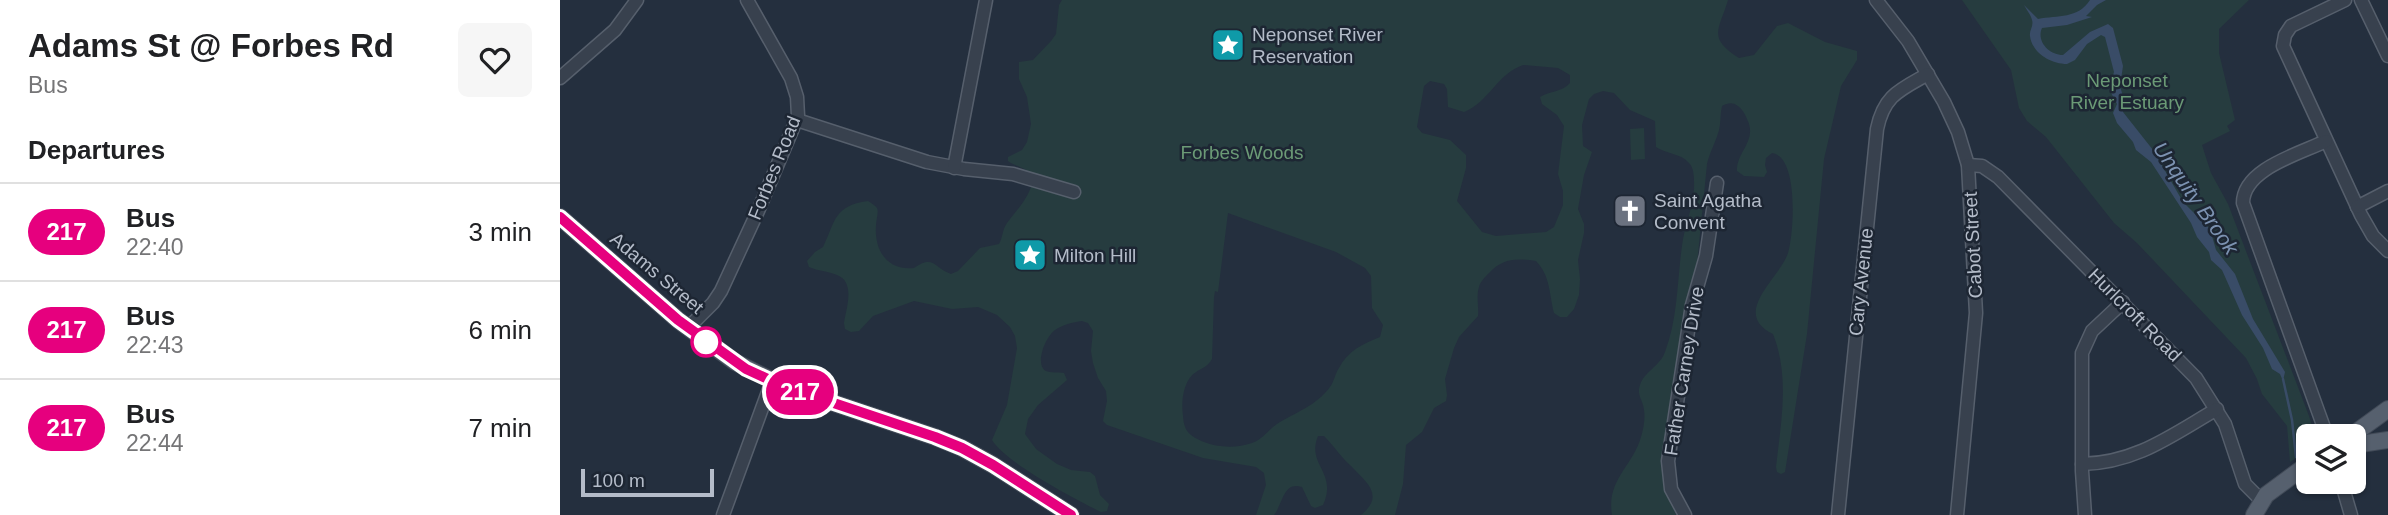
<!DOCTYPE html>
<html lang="en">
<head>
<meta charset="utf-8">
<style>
  body { margin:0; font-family:Arial,sans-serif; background:#f6f6f6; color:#202124; height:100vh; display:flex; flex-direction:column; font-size:26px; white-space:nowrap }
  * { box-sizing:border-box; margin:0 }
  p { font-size:23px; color:#757577 }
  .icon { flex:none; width:38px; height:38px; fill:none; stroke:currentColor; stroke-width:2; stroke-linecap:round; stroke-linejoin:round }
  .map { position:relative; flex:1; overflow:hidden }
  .panel { display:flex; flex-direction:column; background:#fff; width:560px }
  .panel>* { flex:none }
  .badge { padding:0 14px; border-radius:23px; font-size:24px; line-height:46px }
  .fabs { position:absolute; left:1736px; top:424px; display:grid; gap:14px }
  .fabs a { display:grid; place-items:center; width:70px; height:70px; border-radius:10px; background:#fff; box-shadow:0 2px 5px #0004; font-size:35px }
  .scale { position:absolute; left:21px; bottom:18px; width:133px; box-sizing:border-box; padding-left:7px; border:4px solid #b4bcc9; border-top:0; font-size:19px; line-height:24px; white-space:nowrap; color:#b4bcc9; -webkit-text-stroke:5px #1d2633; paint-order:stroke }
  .map>.badge { position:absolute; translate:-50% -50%; box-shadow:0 0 0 4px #fff }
  h2 { padding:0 28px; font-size:26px; line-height:63px }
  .round { display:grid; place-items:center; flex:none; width:74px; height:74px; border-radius:10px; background:#f6f6f6 }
  .overview { display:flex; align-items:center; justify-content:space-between; height:119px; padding:0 28px }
  h1 { font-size:33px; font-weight:700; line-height:52px }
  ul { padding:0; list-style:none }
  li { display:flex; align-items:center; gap:21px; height:98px; padding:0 28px; border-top:2px solid #e0e0e0 }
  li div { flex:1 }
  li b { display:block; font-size:26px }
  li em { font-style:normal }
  li .badge { min-width:77px; font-weight:700; text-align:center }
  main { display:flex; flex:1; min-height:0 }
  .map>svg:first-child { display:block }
  .green { fill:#263c3f; fill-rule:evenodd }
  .water { fill:#394c67 }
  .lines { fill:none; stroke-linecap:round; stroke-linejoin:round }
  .stream { stroke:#394c67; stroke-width:2.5 }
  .minor-casing { stroke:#565f6c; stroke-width:15 }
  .major-casing { stroke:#414a57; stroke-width:18 }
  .minor { stroke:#38414e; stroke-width:12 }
  .major { stroke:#56606e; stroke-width:16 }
  .line-casing { stroke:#fff; stroke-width:16 }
  .line { stroke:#e6007e; stroke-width:10 }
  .stop-dot { fill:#fff; stroke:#e6007e; stroke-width:3.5 }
  .labels { text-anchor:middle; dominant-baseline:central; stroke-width:5; stroke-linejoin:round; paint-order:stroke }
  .poi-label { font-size:19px; fill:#b4bcc9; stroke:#1d2633; text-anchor:start }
  .park-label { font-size:19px; fill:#6b9a76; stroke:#1d2633 }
  .street-label { font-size:19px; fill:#b4bcc9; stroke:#1d2633 }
  .water-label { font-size:21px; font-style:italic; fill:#7c92b1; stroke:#1d2633 }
</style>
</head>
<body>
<main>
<section class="panel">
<div class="overview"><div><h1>Adams St @ Forbes Rd</h1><p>Bus</p></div><a class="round"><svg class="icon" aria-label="heart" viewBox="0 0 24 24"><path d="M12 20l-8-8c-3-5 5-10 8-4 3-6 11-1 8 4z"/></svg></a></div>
<h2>Departures</h2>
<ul>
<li><span class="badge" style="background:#e6007e;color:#fff">217</span><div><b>Bus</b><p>22:40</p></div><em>3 min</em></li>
<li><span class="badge" style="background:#e6007e;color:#fff">217</span><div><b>Bus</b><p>22:43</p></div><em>6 min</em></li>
<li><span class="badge" style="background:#e6007e;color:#fff">217</span><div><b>Bus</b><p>22:44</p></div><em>7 min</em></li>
</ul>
</section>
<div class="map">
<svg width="1828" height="515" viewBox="0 0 1828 515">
  <rect width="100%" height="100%" fill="#242f3e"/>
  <g class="green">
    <path d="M502,0H1168C1159,30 1147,38 1179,58L1194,55L1217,26L1228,23L1265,42L1297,51V60L1281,86L1264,159L1247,334L1225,472L1221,474L1217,472L1216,467C1221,422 1230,377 1213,334C1170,313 1220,278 1228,253C1234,233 1239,157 1212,153L1206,158L1205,165L1207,172L1204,177L1184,176L1177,171C1176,152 1198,141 1187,119C1185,114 1182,109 1178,106C1172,102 1168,103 1162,106C1160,114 1161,122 1159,130C1156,142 1150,151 1147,164L1137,264L1126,303L1102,454L1104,485L1116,515H1052C1046,480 1073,466 1081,437C1084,427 1086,415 1083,405C1081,398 1077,394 1080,385C1084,372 1100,366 1105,352C1118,318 1117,281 1122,246C1124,227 1133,208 1134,189C1134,181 1135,169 1129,163C1121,153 1106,154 1096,147L1095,121L1070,110L1054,93L1043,91L1034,94L1029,99L1022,125L1023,146L1032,152L1024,175L1018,209L1024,224V233L1018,260L1020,279L1019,295L1014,309L1007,317H1000L994,313C989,294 991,277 976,261C956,258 943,258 929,273C925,277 920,282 919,287C916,296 919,307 918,316L899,337L894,348L885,379L887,395L886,401L874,408L862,432L846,445L843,484L835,515H801C825,495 807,483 791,466C781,457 774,446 764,436H758C746,465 778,472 763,505L755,508L751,506L742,487C723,481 723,504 714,515H696L706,485L704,473L696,467L643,458L547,425L543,421L547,401L546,391L538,378L533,363L531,351L533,331L528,323L522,321C513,322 502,325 495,330C486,336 474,364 486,371C490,373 499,372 504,373L507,380L478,405L468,419L465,434L476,449L497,464L511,470L530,472L535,476L540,495L549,504L547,511L541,512C515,499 446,463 432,440L447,405L457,348L455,336L450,327L437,315L418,307L392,309L354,301L313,316L299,331L291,332L285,329L284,323C286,309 296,282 277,275C268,271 258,271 249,267L247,261L255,252L263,247C276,221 273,206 308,201C311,203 315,205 317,208C319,212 316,220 316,225C314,250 327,271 354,268C374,254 374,268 391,274L398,271L420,248L439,244C443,237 442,230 447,223C454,213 477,190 471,175C468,168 454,166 448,161V157L462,150L467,142L471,124L467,97L459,79V62L473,60L491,41L496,34L499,5ZM963,65L998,68L1010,75V83C1002,92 990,91 980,97L982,104L997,115L1004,126L998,174L1003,191V205L994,227L986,232L936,236L922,232L897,201L906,168V155L890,140L862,133L857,127L864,86L870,81L884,84L887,89L888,107L904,112C929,102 937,74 963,65ZM668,213L776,252L805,268L811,276L812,308L823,325L820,337C802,344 788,351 779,368C775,374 774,382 770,387C756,406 736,412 717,424C708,430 703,439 692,443C678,448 658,448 644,442C630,436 624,432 623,416C621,402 623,380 636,372C644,367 647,367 652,359L654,297L655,291L658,292Z"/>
    <path d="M1402,0H1689L1659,29V53L1675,120L1667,126L1670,131L1642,145L1651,173L1668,204L1749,416L1755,436H1748V450L1730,462L1727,426L1702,394L1697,379L1686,358L1577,243L1554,223L1486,137L1467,121L1459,108L1451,70Z"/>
    <path d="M1084,128L1085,159L1071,160L1070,129Z"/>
  </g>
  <path class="water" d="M1530,0H1546L1537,5L1526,16L1532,17L1507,25L1482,28C1476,41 1489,55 1503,55L1530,32L1548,24L1553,28L1563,66L1560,86L1564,100L1563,112L1593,150L1623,202L1650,229L1656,250L1675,274L1693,319L1725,372L1723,381L1720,374L1712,369L1703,348L1682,315L1662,270L1651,260L1649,252L1637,237L1631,223L1591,162L1576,150L1573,142L1557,123L1553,113L1557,104L1549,89L1554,72L1545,37L1541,35L1527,44L1515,60L1507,64C1491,64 1472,53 1470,36C1469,30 1474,26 1472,20C1471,15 1466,9 1464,5L1478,19C1498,15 1518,19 1530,0Z"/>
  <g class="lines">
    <path class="stream" d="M1723,379L1732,420L1736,457"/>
    <defs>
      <g id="minor">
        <path d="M1316,0L1348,41L1384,102L1398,132L1408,165L1416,313L1397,515"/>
        <path d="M1785,0L1731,26L1725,35L1723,46L1801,215L1813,236L1828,251"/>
        <path d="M1801,0L1828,56"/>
        <path d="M0,78L55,30L77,0"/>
        <path d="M237,120L367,162L404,169L453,174L514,192"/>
        <path d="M1766,141C1739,154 1683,169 1683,203L1767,436"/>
        <path d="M1408,165L1422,166L1438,177L1636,378L1665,424L1685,484L1701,500"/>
        <path d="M394,168L426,0"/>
        <path d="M1797,207L1828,191"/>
        <path d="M128,328L153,303L161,291L198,211L238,116L237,97L231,78L187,0"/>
        <path d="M1522,464C1576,463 1612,435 1657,409"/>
        <path d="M1781,481L1791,515"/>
        <path d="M163,515L212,381"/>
        <path d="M1125,515L1111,489L1108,461L1132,305L1146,256L1157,183"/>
        <path d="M1278,515L1317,129C1324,95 1340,90 1368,74"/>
        <path d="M1525,515L1522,471V353L1532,331L1563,302"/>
      </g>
      <g id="major">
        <path d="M0,217L118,320L175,362L223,386L375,437L402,448L433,465L511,515"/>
        <path d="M1791,436L1828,409"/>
        <path d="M1794,445L1828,440"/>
        <path d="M1694,515L1706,495L1748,464"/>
      </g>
    </defs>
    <use href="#minor" class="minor-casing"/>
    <use href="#major" class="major-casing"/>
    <use href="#minor" class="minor"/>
    <use href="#major" class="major"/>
  </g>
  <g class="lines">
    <defs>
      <path id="line" d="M0,217L118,320L186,369L223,386L375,437L402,448L433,465L511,515"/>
    </defs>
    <use href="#line" class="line-casing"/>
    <use href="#line" class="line"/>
  </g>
  <defs>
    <symbol id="sight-square" viewBox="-11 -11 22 22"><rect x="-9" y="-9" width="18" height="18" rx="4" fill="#0f9aa8" stroke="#1d2633"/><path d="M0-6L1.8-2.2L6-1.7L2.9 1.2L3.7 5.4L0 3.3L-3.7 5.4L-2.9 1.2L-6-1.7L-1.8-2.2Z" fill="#fff"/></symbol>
    <symbol id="church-square" viewBox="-11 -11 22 22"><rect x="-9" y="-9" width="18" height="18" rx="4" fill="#6b7280" stroke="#1d2633"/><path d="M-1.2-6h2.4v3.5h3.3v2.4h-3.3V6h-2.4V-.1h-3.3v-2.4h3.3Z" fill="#fff"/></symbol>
  </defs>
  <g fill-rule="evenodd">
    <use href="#sight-square" x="649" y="26" width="38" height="38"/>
    <use href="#church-square" x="1051" y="192" width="38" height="38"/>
    <use href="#sight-square" x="451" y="236" width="38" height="38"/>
  </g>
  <circle class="stop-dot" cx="146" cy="342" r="14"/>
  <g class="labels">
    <g class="poi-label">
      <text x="692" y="34">Neponset River<tspan x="692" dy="22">Reservation</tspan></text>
      <text x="1094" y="200">Saint Agatha<tspan x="1094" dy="22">Convent</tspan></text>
      <text x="494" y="255">Milton Hill</text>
    </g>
    <g class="park-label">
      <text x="1567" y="80">Neponset<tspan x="1567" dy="22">River Estuary</tspan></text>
      <text x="682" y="152">Forbes Woods</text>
    </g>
    <g class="street-label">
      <text transform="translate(214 168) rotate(-68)">Forbes Road</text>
      <text transform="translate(1413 245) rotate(-93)">Cabot Street</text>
      <text transform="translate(97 273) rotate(40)">Adams Street</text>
      <text transform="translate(1301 282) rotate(-84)">Cary Avenue</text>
      <text transform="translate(1575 315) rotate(45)">Hurlcroft Road</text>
      <text transform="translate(1124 371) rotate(-81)">Father Carney Drive</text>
    </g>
    <g class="water-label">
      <text transform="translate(1636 198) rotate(55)">Unquity Brook</text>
    </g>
  </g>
</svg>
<div class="fabs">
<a><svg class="icon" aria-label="layers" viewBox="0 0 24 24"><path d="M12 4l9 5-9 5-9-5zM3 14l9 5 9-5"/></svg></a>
</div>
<div class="scale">100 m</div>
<b class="badge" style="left:240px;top:392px;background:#e6007e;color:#fff">217</b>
</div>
</main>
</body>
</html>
